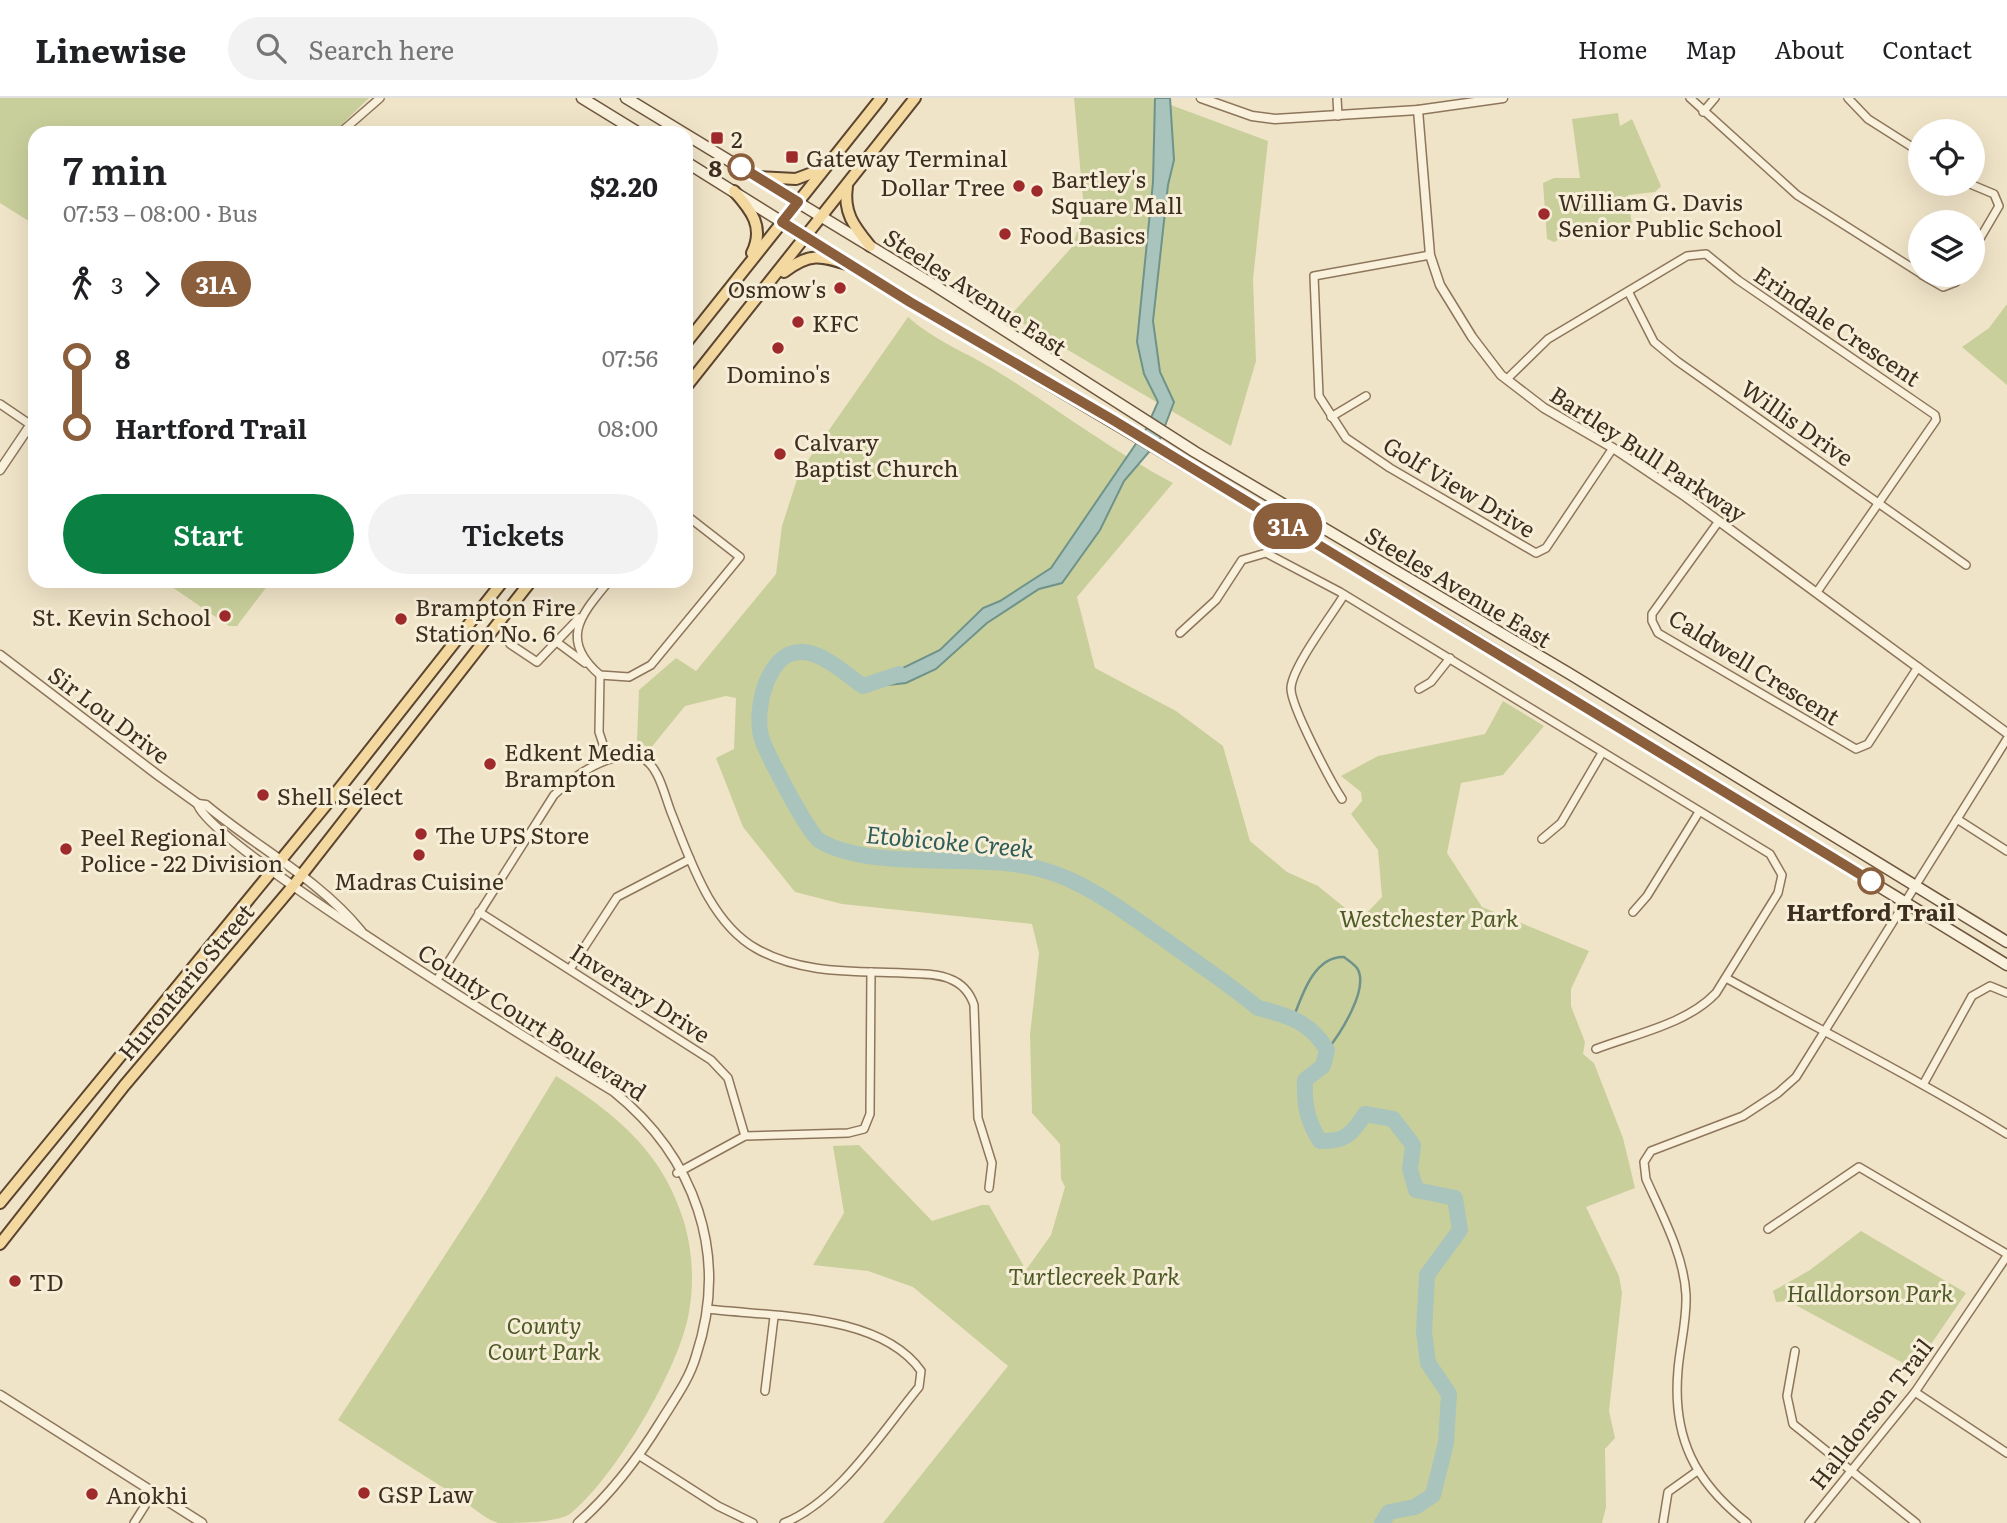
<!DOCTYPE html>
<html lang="en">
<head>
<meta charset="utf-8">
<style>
  body { margin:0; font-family:Literata,serif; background:#f2f2f2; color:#202124; height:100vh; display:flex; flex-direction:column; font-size:26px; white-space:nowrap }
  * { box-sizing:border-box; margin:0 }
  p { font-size:23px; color:#757577 }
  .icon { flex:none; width:38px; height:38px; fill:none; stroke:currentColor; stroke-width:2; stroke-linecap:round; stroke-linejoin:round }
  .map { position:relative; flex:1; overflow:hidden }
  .side { position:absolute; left:28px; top:28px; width:665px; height:462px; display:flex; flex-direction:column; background:#fff; border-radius:21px; box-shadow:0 7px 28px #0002 }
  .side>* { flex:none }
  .badge { padding:0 14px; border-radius:23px; font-size:24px; line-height:46px }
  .fabs { position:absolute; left:1908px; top:21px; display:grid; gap:14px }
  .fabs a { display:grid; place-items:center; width:77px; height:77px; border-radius:50%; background:#fff; box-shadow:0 7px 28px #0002; font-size:35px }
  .map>.badge { position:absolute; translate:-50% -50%; box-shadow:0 0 0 4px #fff }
  .legs { display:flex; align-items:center; gap:10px; height:77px; padding:0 35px; font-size:23px }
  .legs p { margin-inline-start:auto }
  .headline { display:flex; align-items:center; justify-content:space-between; height:119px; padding:0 35px }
  h1 { font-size:38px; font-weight:600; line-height:52px }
  .cta { display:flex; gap:14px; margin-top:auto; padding:14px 35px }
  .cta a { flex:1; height:80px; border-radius:42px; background:#0b8043; color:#fff; font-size:28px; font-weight:600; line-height:80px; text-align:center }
  .cta a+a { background:#f2f2f2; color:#202124 }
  ul { padding:0 35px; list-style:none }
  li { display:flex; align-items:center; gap:24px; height:70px; font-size:26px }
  li i { display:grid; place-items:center; width:10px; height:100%; margin:0 9px; background:currentColor }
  li i::after { content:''; width:18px; height:18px; margin:-9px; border:5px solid; border-radius:50%; background:#fff }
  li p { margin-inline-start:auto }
  li:first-child i { background:linear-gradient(#0000 50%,currentColor 0) }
  li:last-child i { background:linear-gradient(currentColor 50%,#0000 0) }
  header { display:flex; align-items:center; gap:42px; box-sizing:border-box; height:98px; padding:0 35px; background:#fff; border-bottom:2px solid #e0e0e0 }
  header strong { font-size:33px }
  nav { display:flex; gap:38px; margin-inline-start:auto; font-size:24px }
  .search { width:490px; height:63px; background:#f2f2f2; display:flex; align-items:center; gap:18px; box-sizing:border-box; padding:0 24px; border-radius:38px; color:#757577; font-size:26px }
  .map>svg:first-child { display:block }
  .green { fill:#c9cf9b }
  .water { fill:#a9c4bc; stroke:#6f938a; stroke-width:2 }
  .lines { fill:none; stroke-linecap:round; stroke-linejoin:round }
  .stream { stroke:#6f938a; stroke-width:2.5 }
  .river { stroke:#a9c4bc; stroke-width:16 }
  .minor-casing { stroke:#8d765c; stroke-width:10 }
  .tertiary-casing { stroke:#8d765c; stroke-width:11 }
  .secondary-casing { stroke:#6f573f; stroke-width:13 }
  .primary-casing { stroke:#5b4430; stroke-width:14 }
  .minor { stroke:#faf1dc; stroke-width:7 }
  .tertiary { stroke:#faf1dc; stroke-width:8 }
  .secondary { stroke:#faf1dc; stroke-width:10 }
  .primary { stroke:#f3d9a0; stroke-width:10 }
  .line-1-casing { stroke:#fff; stroke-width:16 }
  .line-1 { stroke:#8b5e3c; stroke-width:10 }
  .poi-dot { fill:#9e2a2b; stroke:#f7eed8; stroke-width:2.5 }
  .stop-1-dot { fill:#fff; stroke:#8b5e3c; stroke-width:3.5 }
  .labels { text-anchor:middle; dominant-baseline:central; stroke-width:6; stroke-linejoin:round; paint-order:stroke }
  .poi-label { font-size:23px; fill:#3d2e20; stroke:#f7eed8; text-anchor:start }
  .stop-label { font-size:23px; font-weight:bold; fill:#3d2e20; stroke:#f7eed8; text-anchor:end }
  .street-label { font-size:23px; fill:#3d2e20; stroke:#f7eed8 }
  .park-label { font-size:23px; font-style:italic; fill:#4d5a26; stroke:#f7eed8 }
  .water-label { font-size:24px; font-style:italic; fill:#2f5d5a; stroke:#f7eed8 }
</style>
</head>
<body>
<header>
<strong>Linewise</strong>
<div class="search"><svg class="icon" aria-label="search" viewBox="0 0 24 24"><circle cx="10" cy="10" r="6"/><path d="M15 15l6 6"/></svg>Search here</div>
<nav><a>Home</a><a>Map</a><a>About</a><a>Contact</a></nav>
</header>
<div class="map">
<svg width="2007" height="1425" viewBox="0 0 2007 1425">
  <rect width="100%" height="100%" fill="#f0e4c8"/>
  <g class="green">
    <path d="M0,0H369L333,35H35V127L0,105Z"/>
    <path d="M1074,0H1152L1268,43L1253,181L1256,263L1231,348L1010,218L1072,149L1084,113Z"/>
    <path d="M1618,15L1620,28L1632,21L1661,88L1655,94L1628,97L1632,127L1587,133L1586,128L1554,144L1547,141L1543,85L1554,80H1580L1572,21Z"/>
    <path d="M2007,206V287L1962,249L1989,230Z"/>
    <path d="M908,219C934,242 965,254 995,272C1055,309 1110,352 1173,385L1077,499L1095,570L1176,613L1223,648L1250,743L1287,774L1318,788L1360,822L1382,799L1378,752L1351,716L1362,703L1361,694L1341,678L1378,658L1485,636L1503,603L1544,628L1503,677L1461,685L1447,755L1482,809L1589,853L1571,891V908L1585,944L1583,956L1594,965L1623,1040L1635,1090L1586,1109L1619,1178L1622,1195L1609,1313L1615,1340L1605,1351L1606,1409L1602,1425H883L1008,1268L913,1189L868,1173L813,1167L844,1115L833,1048L859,1047L932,1123L982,1107H989L1026,1172L1051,1137L1065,1089L1061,1081L1060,1046L1032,1015L1030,937L1039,855L1032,826L842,806L795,794L743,729L716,660L734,651L736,600L726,598L685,608L650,651L637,643L639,592L676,560L696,573L776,476L782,428L799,375Z"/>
    <path d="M171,483H271L237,528H229L169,487Z"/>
    <path d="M556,978C611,1013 659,1050 681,1115C692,1145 695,1182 689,1214C680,1270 614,1381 570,1416C557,1425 514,1425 498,1425C485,1421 470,1407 458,1399C418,1374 378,1348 338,1322L484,1097Z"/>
    <path d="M1861,1133L1966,1195L1914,1271L1788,1203L1776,1204L1773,1193L1810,1172Z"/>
  </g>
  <path class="water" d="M1155,0H1170L1174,62L1168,87L1153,223L1160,274L1174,304L1160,341L1124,383L1100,432L1062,485L1039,491L987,525L936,571L906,585L879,588L878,582L940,552L983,510L1000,503L1051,470L1146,331L1158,304L1144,276L1137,244L1153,84Z"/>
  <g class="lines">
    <path class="stream" d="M1293,921C1302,897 1314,858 1344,859C1348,862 1354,866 1357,870C1370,890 1340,936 1327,952"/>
    <path class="river" d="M899,576L863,588C847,577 824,555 803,554C768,551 754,611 761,638C765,653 809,737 820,743C874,774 978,754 1040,771C1086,783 1126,815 1164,841C1195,864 1228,885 1258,910C1287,917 1311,924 1327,952L1323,968L1305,982C1304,1006 1307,1023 1320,1043C1345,1044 1352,1036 1365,1016L1393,1021L1413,1047L1410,1071L1416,1092L1455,1100L1460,1132L1427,1177L1424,1234L1428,1265L1449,1296L1446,1345L1433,1397L1415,1409L1389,1414L1382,1425"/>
    <defs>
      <g id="minor">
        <path d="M1337,0L1338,18"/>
        <path d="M1690,0L1797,97L1920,175"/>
        <path d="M1848,0L1868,21L1920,54"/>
        <path d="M1703,14L1715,0"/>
        <path d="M340,35L380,0"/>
        <path d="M1970,86L1994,96L1999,108L1972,154"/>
        <path d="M1430,157L1314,178L1319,298L1346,340L1390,370L1536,455L1546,450L1613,350"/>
        <path d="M1922,177L1943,189L1956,184L1960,177"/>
        <path d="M1629,195L1654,244L1677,263L1966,467"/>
        <path d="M1507,281L1548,241L1687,158L1706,156L1738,182L1935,317L1936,322L1817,494"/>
        <path d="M0,306L31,327"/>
        <path d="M1331,319L1366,298"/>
        <path d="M1719,423L1652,516V523L1658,535L1856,651L1868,646L1918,569"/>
        <path d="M609,483C582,516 558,541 600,577L629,579L651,567L740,459L686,417"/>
        <path d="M1180,535L1216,502L1242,462L1266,455L1340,494L1770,756L1782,777L1778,795L1716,895C1687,926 1635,936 1596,951"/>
        <path d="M558,545L585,565"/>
        <path d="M510,546L537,564L579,520"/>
        <path d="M600,577L599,634L608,661"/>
        <path d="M1419,591L1431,584L1450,560"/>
        <path d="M1342,701C1331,684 1290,607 1291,590C1292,569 1332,517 1344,497"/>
        <path d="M1957,721L2007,753"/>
        <path d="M1542,741L1561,725L1602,655"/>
        <path d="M479,814L711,962L728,980L745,1038"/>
        <path d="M1633,814L1647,798L1699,714"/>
        <path d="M570,871L617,799L690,761"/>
        <path d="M1726,880C1820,932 1916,980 2007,1036"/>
        <path d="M437,882L554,697C576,676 609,653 641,659C659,668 664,696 671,714C690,761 710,825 757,851C801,876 854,873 903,875C919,876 936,875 950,881C963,886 970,895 974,907L978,1020L992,1065L989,1090"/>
        <path d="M1924,985L1972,898L1990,888L2007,895"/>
        <path d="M677,1075L745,1038L848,1035L864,1031L870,1016L871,874"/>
        <path d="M1768,1131L1859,1069L2007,1156"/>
        <path d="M708,1211C774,1219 880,1215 921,1273L919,1289C881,1335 839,1403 784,1425"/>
        <path d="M1795,1253L1787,1298L1793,1326L1916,1425"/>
        <path d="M765,1293L774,1219"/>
        <path d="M1915,1294L2007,1355"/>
        <path d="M640,1358L718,1408L753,1425"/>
        <path d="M134,1425L153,1395"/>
        <path d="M1663,1425L1668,1394L1696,1374"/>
        <path d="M1747,1425C1695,1384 1672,1340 1678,1272C1680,1247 1687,1223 1686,1197C1684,1157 1662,1117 1646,1081L1644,1064L1651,1053L1743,1018L1778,995L1796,979L2007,641"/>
        <path d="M1809,1425L1915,1294L2007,1158"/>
      </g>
      <g id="tertiary">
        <path d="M1201,0L1252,18L1275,21L1418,12L1503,0"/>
        <path d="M1418,12L1430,157L1440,187L1472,239L1501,277L1544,310L1613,350L1686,399L2007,635"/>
        <path d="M0,372L35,320"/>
        <path d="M0,557L159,678L198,706L206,707C256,749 319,781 361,833"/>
        <path d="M198,706C205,745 557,959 613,993C695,1059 730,1156 696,1258C689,1282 674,1302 661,1323C637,1362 612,1395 578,1425"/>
        <path d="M0,1297L202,1425"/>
      </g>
      <g id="secondary">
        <path d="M582,0L639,35"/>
        <path d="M626,0L934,187L1195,354L1570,576L2007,844"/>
        <path d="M686,64L910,204L1455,528L2007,867"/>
      </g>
      <g id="primary">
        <path d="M758,79L796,81L820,72"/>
        <path d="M847,88C843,115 854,128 870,148"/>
        <path d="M734,93C751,112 765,129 752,155"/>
        <path d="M784,174C811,153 822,158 853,168"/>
        <path d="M686,245L881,0"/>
        <path d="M686,289L915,0"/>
        <path d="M0,1105L339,691L503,483"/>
        <path d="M0,1146L124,988L293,788L531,483"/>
      </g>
    </defs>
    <use href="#minor" class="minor-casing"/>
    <use href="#tertiary" class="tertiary-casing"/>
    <use href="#secondary" class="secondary-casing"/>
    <use href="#primary" class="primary-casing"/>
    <use href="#minor" class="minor"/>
    <use href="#tertiary" class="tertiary"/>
    <use href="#secondary" class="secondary"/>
    <use href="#primary" class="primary"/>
  </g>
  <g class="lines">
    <defs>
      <path id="line-1" d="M741,69L798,104L782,124L910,204L1113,322L1871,783"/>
    </defs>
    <use href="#line-1" class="line-1-casing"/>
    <use href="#line-1" class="line-1"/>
  </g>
  <g class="poi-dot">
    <rect x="710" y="33" width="14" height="14" rx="3.5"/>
    <rect x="785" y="52" width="14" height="14" rx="3.5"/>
    <circle cx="1019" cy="88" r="7"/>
    <circle cx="1037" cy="93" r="7"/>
    <circle cx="1544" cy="116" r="7"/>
    <circle cx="1005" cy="136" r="7"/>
    <circle cx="840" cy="190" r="7"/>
    <circle cx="798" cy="224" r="7"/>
    <circle cx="778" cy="250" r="7"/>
    <circle cx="780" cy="356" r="7"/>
    <circle cx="225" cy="518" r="7"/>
    <circle cx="401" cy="521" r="7"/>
    <circle cx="490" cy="666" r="7"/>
    <circle cx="263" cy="697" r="7"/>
    <circle cx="421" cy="736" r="7"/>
    <circle cx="66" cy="751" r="7"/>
    <circle cx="419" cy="757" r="7"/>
    <circle cx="15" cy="1183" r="7"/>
    <circle cx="364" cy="1395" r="7"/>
    <circle cx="92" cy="1396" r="7"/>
  </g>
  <g class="stop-1-dot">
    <circle cx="741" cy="69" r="12"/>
    <circle cx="1871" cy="783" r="12"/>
  </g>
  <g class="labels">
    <g class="poi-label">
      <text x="731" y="40">2</text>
      <text x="806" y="59">Gateway Terminal</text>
      <text x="1051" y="80">Bartley's<tspan x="1051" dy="26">Square Mall</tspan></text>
      <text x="1005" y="88" text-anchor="end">Dollar Tree</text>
      <text x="1558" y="103">William G. Davis<tspan x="1558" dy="26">Senior Public School</tspan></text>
      <text x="1019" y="136">Food Basics</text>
      <text x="826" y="190" text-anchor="end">Osmow's</text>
      <text x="812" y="224">KFC</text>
      <text x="778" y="275" text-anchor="middle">Domino's</text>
      <text x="794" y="343">Calvary<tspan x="794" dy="26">Baptist Church</tspan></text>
      <text x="415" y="508">Brampton Fire<tspan x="415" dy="26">Station No. 6</tspan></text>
      <text x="211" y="518" text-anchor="end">St. Kevin School</text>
      <text x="504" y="653">Edkent Media<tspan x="504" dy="26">Brampton</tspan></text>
      <text x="277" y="697">Shell Select</text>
      <text x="435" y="736">The UPS Store</text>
      <text x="80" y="738">Peel Regional<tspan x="80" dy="26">Police - 22 Division</tspan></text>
      <text x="419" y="782" text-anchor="middle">Madras Cuisine</text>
      <text x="29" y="1183">TD</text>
      <text x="378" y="1395">GSP Law</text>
      <text x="106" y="1396">Anokhi</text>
    </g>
    <g class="stop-label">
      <text x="722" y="69">8</text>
      <text x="1871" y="813" text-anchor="middle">Hartford Trail</text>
    </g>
    <g class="street-label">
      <text transform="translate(976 193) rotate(33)">Steeles Avenue East</text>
      <text transform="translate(1838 227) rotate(34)">Erindale Crescent</text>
      <text transform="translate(1798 324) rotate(35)">Willis Drive</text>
      <text transform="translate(1649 355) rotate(33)">Bartley Bull Parkway</text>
      <text transform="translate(1460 388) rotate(31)">Golf View Drive</text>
      <text transform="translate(1459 488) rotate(31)">Steeles Avenue East</text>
      <text transform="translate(1755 568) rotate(32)">Caldwell Crescent</text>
      <text transform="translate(110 616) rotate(37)">Sir Lou Drive</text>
      <text transform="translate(185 883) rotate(-50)">Hurontario Street</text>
      <text transform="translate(641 894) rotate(33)">Inverary Drive</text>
      <text transform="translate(533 923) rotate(33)">County Court Boulevard</text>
      <text transform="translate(1870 1315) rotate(-52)">Halldorson Trail</text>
    </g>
    <g class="park-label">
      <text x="1429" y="819">Westchester Park</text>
      <text x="1094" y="1177">Turtlecreek Park</text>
      <text x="1870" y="1194">Halldorson Park</text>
      <text x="544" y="1226">County<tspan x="544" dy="26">Court Park</tspan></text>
    </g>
    <g class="water-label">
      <text transform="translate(950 742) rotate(5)">Etobicoke Creek</text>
    </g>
  </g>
</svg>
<div class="fabs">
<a><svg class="icon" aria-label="locate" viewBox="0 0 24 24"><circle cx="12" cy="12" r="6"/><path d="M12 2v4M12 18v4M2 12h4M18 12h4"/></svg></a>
<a><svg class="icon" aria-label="layers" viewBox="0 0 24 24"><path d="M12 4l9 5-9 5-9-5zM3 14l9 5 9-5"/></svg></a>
</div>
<b class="badge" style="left:1288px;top:428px;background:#8b5e3c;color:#fff">31A</b>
<section class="side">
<div class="headline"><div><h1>7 min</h1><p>07:53 – 08:00 · Bus</p></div><b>$2.20</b></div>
<div class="legs"><svg class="icon" aria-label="walk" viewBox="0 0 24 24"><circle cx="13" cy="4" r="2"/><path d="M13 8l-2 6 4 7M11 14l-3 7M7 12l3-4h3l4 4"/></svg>3<svg class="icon" aria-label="forward" viewBox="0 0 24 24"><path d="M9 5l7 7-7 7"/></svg><b class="badge" style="background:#8b5e3c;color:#fff">31A</b></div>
<ul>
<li><i style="color:#8b5e3c"></i><b>8</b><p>07:56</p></li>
<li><i style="color:#8b5e3c"></i><b>Hartford Trail</b><p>08:00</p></li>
</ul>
<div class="cta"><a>Start</a><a>Tickets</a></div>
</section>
</div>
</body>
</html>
